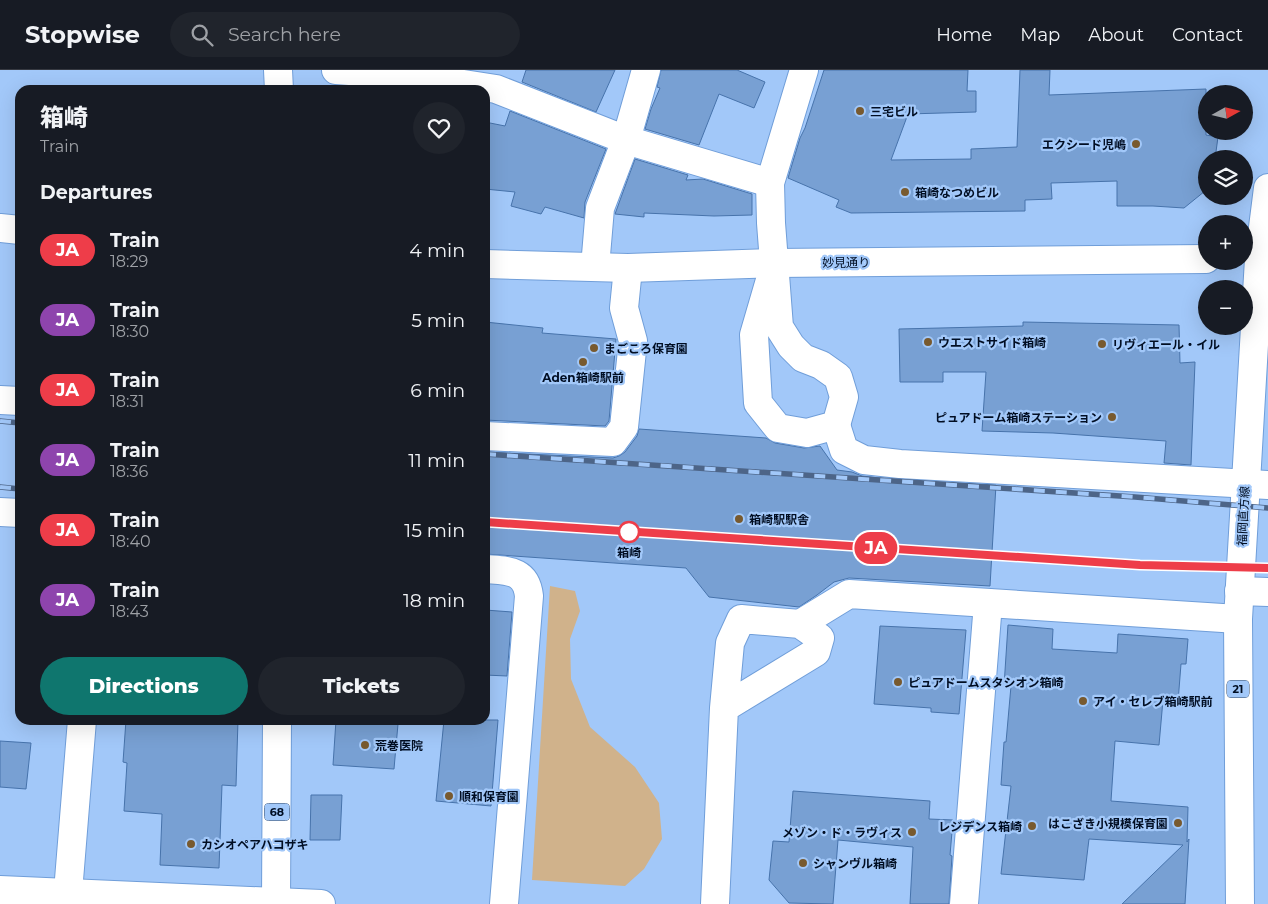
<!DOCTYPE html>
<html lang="en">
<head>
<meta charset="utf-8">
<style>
  body { margin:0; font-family:Montserrat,"Noto Sans JP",sans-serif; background:#20242c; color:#f1f3f6; height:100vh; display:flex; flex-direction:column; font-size:19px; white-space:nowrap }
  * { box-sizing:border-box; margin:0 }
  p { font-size:16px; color:#9ea1a6 }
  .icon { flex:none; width:28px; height:28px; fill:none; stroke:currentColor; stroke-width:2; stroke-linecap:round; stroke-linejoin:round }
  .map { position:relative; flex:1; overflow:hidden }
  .details { position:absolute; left:15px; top:15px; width:475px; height:640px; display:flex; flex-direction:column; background:#171b24; border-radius:15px; box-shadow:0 5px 20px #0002 }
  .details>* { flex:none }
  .badge { padding:0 10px; border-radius:16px; font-size:18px; line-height:32px }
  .needle { width:32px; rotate:82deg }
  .tools { position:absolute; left:1198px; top:15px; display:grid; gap:10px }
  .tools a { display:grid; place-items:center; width:55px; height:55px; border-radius:50%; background:#171b24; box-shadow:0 5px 20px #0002; font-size:25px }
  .map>.badge { position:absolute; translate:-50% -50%; box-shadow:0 0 0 2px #fff }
  h2 { padding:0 25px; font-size:19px; line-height:45px }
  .round { display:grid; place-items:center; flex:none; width:52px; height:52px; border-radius:26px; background:#20242c }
  .head { display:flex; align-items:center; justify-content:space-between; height:85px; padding:0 25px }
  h1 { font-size:24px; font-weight:800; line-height:38px }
  .cta { display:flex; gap:10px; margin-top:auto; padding:10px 25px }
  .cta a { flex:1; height:58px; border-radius:30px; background:#0f766e; color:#fff; font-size:20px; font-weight:800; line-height:58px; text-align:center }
  .cta a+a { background:#20242c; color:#f1f3f6 }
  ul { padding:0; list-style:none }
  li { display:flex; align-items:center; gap:15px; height:70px; padding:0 25px }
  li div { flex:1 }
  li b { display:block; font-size:19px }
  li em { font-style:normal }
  li .badge { min-width:55px; font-weight:700; text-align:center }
  header { display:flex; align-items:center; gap:30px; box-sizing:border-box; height:70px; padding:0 25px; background:#171b24; border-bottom:1px solid #363941 }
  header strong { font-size:24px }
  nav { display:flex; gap:28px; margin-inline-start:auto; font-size:18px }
  .search { width:350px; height:45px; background:#20242c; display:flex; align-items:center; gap:12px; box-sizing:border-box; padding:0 18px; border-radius:28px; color:#9ea1a6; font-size:19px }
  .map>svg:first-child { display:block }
  .green { fill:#d0b28b }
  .building { fill:#78a0d3; stroke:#4773ab }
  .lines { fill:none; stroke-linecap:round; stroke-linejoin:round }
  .minor-casing { stroke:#709ed9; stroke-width:30 }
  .major-casing { stroke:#709ed9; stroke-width:30 }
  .minor { stroke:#fff; stroke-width:28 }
  .major { stroke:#fff; stroke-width:28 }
  .rail-casing { stroke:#4d6588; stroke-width:5.5 }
  .rail { stroke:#a2c8f9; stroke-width:4; stroke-dasharray:11; stroke-linecap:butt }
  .line-casing { stroke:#fff; stroke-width:11 }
  .line { stroke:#ee3d49; stroke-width:8 }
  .poi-dot { fill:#785a2f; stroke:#a2c8f9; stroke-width:2 }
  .stop-dot { fill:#fff; stroke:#ee3d49; stroke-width:2.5 }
  .labels { text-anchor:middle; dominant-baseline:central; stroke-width:4.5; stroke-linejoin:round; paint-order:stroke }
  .shield { fill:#a2c8f9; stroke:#314663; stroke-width:1 }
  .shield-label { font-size:11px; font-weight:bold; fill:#010e23 }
  .poi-label { font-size:12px; font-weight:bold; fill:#010e23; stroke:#a2c8f9; text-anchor:start }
  .street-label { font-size:12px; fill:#010e23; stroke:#a2c8f9 }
  .stop-label { font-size:12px; font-weight:bold; fill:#010e23; stroke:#a2c8f9 }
</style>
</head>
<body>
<header>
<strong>Stopwise</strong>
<div class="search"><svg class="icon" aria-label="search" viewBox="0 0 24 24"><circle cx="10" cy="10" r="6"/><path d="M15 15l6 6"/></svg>Search here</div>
<nav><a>Home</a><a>Map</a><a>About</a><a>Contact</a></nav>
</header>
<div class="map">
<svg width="1268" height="834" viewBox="0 0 1268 834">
  <rect width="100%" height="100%" fill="#a2c8f9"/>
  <path class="green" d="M550,516L575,521L580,541L570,569L571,609L590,657L635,697L659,733L662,769L644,799L625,816L532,810Z"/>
  <g class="building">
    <path d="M526,0H615L596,42L522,12Z"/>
    <path d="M661,0H737L765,12L754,38L719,24L699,75L645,59L651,39L660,18L657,17Z"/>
    <path d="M824,0H968L967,21H976V42L908,44L891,90L971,89V79L1017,77L1020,0H1050L1049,25L1206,19V65L1218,67L1215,89H1206L1205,121L1184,138L1153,136H1117V111L1051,113L1052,129L1025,130V141L851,143L836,137L839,130L788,108L800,68L805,58Z"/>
    <path d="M510,41L606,79L585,132L584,148L545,137L541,144L511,136L515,122L485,119V52L505,56Z"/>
    <path d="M635,89L688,105L686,110L703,109L752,124V145L714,146L644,143V147L615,144Z"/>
    <path d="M485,252L543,258L542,263L616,269L609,351L605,356L485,350Z"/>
    <path d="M1023,252L1179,255L1180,293L1195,292L1191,395L1164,393L1166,371L1053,363L982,361L986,302H943V312H900L899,259L1023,256Z"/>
    <path d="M639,359L766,368L775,373L804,378L820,376L837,400L852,402L862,406L898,410L996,415L990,516L849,508L834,512L817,525L799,537L709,527L686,498L485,484V382L613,388L619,386L625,382L637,366Z"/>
    <path d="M485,540L512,542L507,606L485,605Z"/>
    <path d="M1008,555L1053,559L1052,579L1117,583L1118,564L1188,569L1186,594H1181L1178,632L1163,630L1159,675L1115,671L1111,731L1188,737L1187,772L1189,769L1185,834H1122L1183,775L1089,769L1084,810L1001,804L1011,716L1001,715L1004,672H1006L1011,616H1004Z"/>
    <path d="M880,556L966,560L959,644L931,642V638L874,634Z"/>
    <path d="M126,650H238L236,716L222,715L219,798L160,795L162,744L124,741L127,693L123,692Z"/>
    <path d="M336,650H355L398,654L394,699L333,695Z"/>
    <path d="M444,650H498L491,736L436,731Z"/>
    <path d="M0,671L31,673L26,719L0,717Z"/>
    <path d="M793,721L930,731L929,749L953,750L950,785L952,786L949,834H910L913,777L838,770L833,834L789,833L769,810L773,771L789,772Z"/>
    <path d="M311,725H342L340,770H310Z"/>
  </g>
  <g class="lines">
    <defs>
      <g id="minor">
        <path d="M336,0L404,5L496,19L626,70L770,113"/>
        <path d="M775,193L754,265L758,333L778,358L807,363L836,355L844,327L838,307L821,295L803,288L791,276L779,257L771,153L770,113L804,0"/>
        <path d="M595,197L600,138L626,70L646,0"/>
        <path d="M0,330L20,331"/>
        <path d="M836,355L844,380L864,390L900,394L1268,415"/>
        <path d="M485,366L613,372L624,357L633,271L624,238L628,198"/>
        <path d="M0,442L20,443"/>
        <path d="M485,499C507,501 526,499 529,526L504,834"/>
        <path d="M1239,521L1268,522"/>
        <path d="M800,554L849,524L1238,549"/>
        <path d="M0,820L321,834"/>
        <path d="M68,822L82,650"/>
        <path d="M715,834L724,638L730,573L741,549L800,554L820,568L816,582L724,638"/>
        <path d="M964,834L988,533"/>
      </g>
      <g id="major">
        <path d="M278,0L279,20"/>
        <path d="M0,158L20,160"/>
        <path d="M485,194L628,198L775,193L1206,189"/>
        <path d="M276,834L277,650"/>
        <path d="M1240,834L1238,549L1259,189L1268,118"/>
      </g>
    </defs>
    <use href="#minor" class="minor-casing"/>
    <use href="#major" class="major-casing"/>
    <use href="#minor" class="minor"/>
    <use href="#major" class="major"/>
    <defs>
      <g id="rail">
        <path d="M0,351L20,353"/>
        <path d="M485,384L1135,427L1268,438"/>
        <path d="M0,417L20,419"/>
        <path d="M485,452L1140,495L1268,498"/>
      </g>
    </defs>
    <use href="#rail" class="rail-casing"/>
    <use href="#rail" class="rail"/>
  </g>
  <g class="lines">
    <defs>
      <path id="line" d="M485,452L1140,495L1268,498"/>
    </defs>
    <use href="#line" class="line-casing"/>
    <use href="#line" class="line"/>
  </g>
  <g class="poi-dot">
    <circle cx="860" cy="41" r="5"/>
    <circle cx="1136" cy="74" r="5"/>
    <circle cx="905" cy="122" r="5"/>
    <circle cx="928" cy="272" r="5"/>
    <circle cx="1102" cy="274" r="5"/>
    <circle cx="594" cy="278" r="5"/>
    <circle cx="583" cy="292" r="5"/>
    <circle cx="1112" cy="347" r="5"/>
    <circle cx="739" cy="449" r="5"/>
    <circle cx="898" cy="612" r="5"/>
    <circle cx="1083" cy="631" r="5"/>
    <circle cx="365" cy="675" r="5"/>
    <circle cx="449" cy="726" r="5"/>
    <circle cx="1178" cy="753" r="5"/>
    <circle cx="1032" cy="756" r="5"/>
    <circle cx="912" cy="762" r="5"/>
    <circle cx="191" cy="774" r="5"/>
    <circle cx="803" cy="793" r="5"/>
  </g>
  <circle class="stop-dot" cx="629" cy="462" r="10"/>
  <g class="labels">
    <g class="shield">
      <rect x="1227" y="610.5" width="22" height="17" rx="4"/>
      <rect x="264.5" y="733.5" width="25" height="17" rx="4"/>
    </g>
    <g class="shield-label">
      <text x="1238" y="619">21</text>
      <text x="277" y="742">68</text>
    </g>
    <g class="poi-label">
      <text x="870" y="41">三宅ビル</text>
      <text x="1126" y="74" text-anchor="end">エクシード児嶋</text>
      <text x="915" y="122">箱崎なつめビル</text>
      <text x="938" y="272">ウエストサイド箱崎</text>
      <text x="1112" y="274">リヴィエール・イル</text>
      <text x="604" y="278">まごころ保育園</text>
      <text x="583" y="307" text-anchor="middle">Aden箱崎駅前</text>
      <text x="1102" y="347" text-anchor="end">ピュアドーム箱崎ステーション</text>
      <text x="749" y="449">箱崎駅駅舎</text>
      <text x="908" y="612">ピュアドームスタシオン箱崎</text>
      <text x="1093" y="631">アイ・セレブ箱崎駅前</text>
      <text x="375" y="675">荒巻医院</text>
      <text x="459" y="726">順和保育園</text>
      <text x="1168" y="753" text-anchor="end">はこざき小規模保育園</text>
      <text x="1022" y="756" text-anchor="end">レジデンス箱崎</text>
      <text x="902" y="762" text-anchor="end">メゾン・ド・ラヴィス</text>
      <text x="201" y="774">カシオペアハコザキ</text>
      <text x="813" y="793">シャンヴル箱崎</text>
    </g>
    <g class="street-label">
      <text x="846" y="192">妙見通り</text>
      <text transform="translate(1243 446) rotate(-87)">福岡直方線</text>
    </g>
    <g class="stop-label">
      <text x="629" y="482">箱崎</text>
    </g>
  </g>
</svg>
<div class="tools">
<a><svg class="needle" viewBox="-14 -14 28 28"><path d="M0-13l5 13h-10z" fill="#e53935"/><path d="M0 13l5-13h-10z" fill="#9ea1a6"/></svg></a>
<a><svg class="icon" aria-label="layers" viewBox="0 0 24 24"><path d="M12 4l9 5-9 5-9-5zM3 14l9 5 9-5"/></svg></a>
<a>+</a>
<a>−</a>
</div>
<b class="badge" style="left:876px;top:478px;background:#ee3d49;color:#fff">JA</b>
<section class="details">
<div class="head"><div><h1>箱崎</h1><p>Train</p></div><a class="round"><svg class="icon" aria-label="heart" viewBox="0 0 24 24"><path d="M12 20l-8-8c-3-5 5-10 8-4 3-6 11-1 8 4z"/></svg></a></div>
<h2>Departures</h2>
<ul>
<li><span class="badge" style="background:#ee3d49;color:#fff">JA</span><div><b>Train</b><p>18:29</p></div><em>4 min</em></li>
<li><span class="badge" style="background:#8e44ad;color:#fff">JA</span><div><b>Train</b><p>18:30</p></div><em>5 min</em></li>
<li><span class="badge" style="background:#ee3d49;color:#fff">JA</span><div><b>Train</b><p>18:31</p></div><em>6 min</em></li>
<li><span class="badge" style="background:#8e44ad;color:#fff">JA</span><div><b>Train</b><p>18:36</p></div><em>11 min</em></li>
<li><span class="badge" style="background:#ee3d49;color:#fff">JA</span><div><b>Train</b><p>18:40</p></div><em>15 min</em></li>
<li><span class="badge" style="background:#8e44ad;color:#fff">JA</span><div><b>Train</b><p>18:43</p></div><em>18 min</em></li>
</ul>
<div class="cta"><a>Directions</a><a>Tickets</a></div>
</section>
</div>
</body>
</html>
